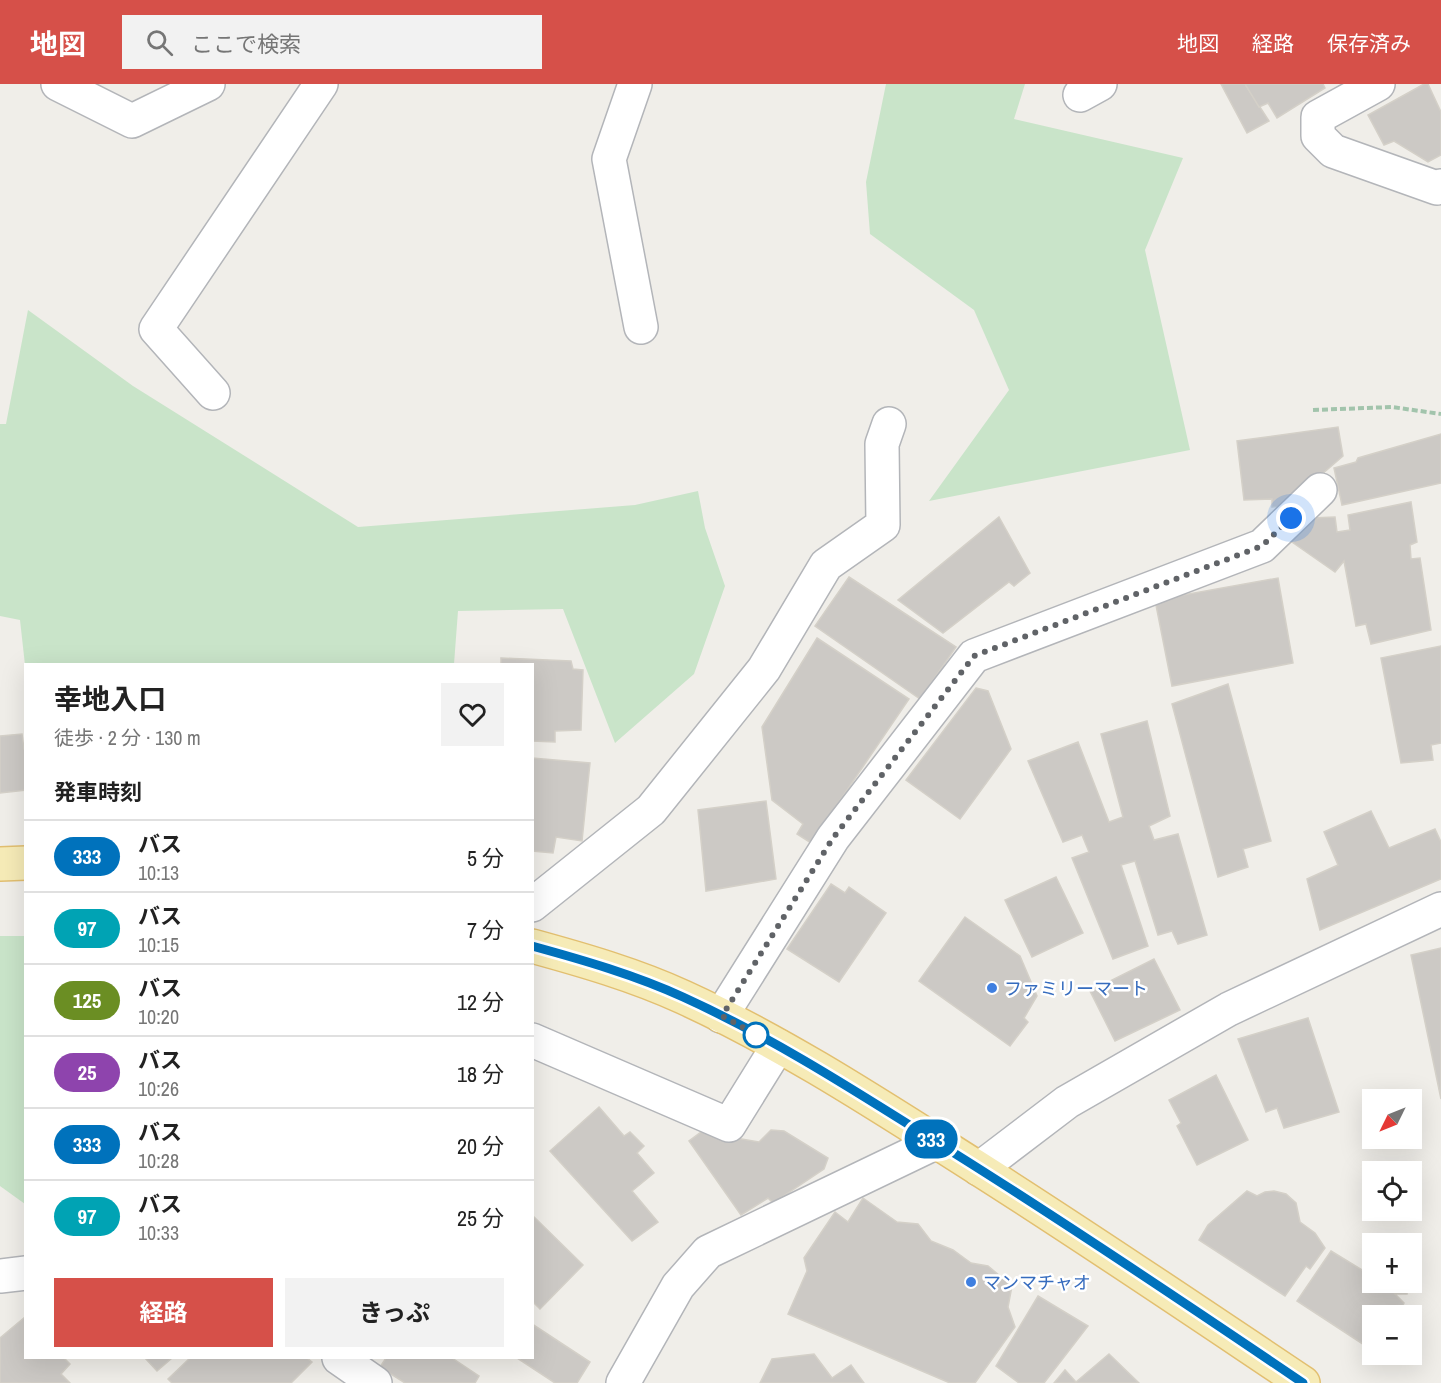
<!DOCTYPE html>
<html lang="ja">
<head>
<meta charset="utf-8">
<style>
  body { margin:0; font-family:"Archivo Narrow","Noto Sans JP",sans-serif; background:#f2f2f2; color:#222; height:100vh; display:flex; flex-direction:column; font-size:22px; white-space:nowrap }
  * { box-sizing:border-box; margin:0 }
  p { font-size:20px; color:#767676 }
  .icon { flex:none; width:33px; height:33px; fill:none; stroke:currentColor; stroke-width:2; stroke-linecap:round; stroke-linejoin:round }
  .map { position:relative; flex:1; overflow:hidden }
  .details { position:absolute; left:24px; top:579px; width:510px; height:696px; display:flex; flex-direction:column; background:#fff; border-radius:0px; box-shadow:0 6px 24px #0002 }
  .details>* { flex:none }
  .badge { padding:0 12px; border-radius:20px; font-size:21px; line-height:39px }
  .needle { width:39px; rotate:227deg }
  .controls { position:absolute; left:1362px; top:1005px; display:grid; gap:12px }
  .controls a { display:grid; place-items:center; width:60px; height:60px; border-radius:0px; background:#fff; box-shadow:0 6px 24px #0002; font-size:30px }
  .you { position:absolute; width:30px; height:30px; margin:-15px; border:4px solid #fff; border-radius:50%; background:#1a73e8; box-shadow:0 0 0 9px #1a73e833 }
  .map>.badge { position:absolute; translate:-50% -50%; box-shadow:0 0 0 3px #fff }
  h2 { padding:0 30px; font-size:22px; line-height:54px }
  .round { display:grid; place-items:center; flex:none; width:63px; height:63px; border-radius:0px; background:#f2f2f2 }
  .overview { display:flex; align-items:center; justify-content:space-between; height:102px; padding:0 30px }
  h1 { font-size:28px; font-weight:700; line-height:45px }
  .button { display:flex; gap:12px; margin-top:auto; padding:12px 30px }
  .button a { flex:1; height:69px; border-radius:0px; background:#d65049; color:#fff; font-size:24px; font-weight:700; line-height:69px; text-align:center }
  .button a+a { background:#f2f2f2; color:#222 }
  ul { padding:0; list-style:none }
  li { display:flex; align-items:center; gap:18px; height:72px; padding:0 30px; border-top:2px solid #e0e0e0 }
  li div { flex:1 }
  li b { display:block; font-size:22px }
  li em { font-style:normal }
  li .badge { min-width:66px; font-weight:700; text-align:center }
  header { display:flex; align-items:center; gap:36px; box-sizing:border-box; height:84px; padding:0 30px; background:#d65049; color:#fff }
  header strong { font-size:28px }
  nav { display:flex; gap:33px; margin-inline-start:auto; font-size:21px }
  .search { width:420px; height:54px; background:#f2f2f2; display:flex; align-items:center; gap:15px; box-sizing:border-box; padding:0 21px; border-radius:0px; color:#767676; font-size:22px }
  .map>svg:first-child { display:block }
  .green { fill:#c9e4c9 }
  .building { fill:#ccc9c5; stroke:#d4d0c8; stroke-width:1.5 }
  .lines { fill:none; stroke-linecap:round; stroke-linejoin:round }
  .minor-casing { stroke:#b3b5b9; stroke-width:36 }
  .major-casing { stroke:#e2bf70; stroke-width:36 }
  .path { stroke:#a2c4ac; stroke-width:4; stroke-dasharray:6 3; stroke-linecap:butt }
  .minor { stroke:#fff; stroke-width:33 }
  .major { stroke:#f6ebb7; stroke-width:33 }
  .line-casing { stroke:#fff; stroke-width:14 }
  .line { stroke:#0072bc; stroke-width:9 }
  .walk { stroke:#606367; stroke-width:6; stroke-dasharray:0 10.8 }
  .shop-dot { fill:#3f7fe0; stroke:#fff; stroke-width:2 }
  .stop-dot { fill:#fff; stroke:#0072bc; stroke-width:3 }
  .labels { text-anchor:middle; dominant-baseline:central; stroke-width:5; stroke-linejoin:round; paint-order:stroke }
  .shop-label { font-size:18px; fill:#366cbe; stroke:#fff; text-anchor:start }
</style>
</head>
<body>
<header>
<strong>地図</strong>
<div class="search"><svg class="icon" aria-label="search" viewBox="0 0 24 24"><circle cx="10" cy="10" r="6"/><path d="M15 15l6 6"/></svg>ここで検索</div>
<nav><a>地図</a><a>経路</a><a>保存済み</a></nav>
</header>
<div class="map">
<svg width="1441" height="1299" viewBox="0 0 1441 1299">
  <rect width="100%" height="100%" fill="#f0eee9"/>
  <g class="green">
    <path d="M886,0H1025L1014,35L1183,74L1145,166L1190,366L929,417L1009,306L974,226L870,150L866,98Z"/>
    <path d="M28,226L133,302L358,443L635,421L698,407L705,444L725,502L694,590L615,659L563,525L458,527L454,580L25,581L20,536L0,532V340H6Z"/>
    <path d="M0,852H25V1120L0,1102Z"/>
  </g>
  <g class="building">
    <path d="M1221,0H1245L1269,37L1247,49Z"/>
    <path d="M1245,0H1323L1325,4L1277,34L1268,19L1259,23Z"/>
    <path d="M1424,0H1428L1441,28V71L1428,78L1394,57L1384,61L1368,31Z"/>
    <path d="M1338,343L1343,372L1285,422L1272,423V415L1244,416L1237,357Z"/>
    <path d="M1441,350V399L1342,421L1334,384L1356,378L1358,374Z"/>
    <path d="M1411,418L1417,458L1410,461L1411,475L1420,474L1431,546L1371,560L1366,540L1356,542L1344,477L1335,488L1289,456L1310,434L1335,433L1337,448L1350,446L1348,431Z"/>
    <path d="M999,433L1030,489L1014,502L1009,498L943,549L898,516Z"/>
    <path d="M849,493L956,563L920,615L815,542Z"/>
    <path d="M1278,494L1293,579L1172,602L1155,516Z"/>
    <path d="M817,554L909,615L811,759L797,750L803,740L772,716L762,643Z"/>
    <path d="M1441,562V659L1431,661L1433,676L1401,679L1381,574Z"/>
    <path d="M501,574L571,577L573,585L583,586L581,646L555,647V658L532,657V580H501Z"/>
    <path d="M1228,600L1271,757L1243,765L1248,783L1218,793L1172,620Z"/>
    <path d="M976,604L988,607L1011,665L960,735L906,696Z"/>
    <path d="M1147,637L1170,732L1149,742L1154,756L1178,750L1207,851L1178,860L1172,847L1158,851L1135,777L1121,781L1148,862L1113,875L1072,774L1089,768L1082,751L1063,758L1028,677L1078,658L1109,738L1123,733L1101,650Z"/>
    <path d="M22,650L24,665H26V706L0,709V652Z"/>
    <path d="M532,674L590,679L582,757L556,753L553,769L532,767Z"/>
    <path d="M766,717L776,795L706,807L698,726Z"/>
    <path d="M1371,727L1389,764L1435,745L1441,758V795L1320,846L1307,795L1338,781L1324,748Z"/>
    <path d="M1056,793L1083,849L1032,873L1005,816Z"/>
    <path d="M831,800L845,809L849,803L886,829L839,898L787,865Z"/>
    <path d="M965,833L1020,872L1037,912L1024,934L1028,938L1010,962L919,897Z"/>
    <path d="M1441,864V1015L1411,871Z"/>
    <path d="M1154,875L1180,926L1115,957L1090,907Z"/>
    <path d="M1308,934L1339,1028L1284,1044L1277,1024L1266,1028L1238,955Z"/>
    <path d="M1216,991L1248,1056L1197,1081L1177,1042L1181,1039L1169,1016Z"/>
    <path d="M599,1023L624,1052L630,1048L644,1062L637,1069L654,1089L632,1107L658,1138L632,1157L550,1067Z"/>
    <path d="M771,1046L784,1047L828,1074L824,1085L773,1119L768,1114L741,1131L689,1057L701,1048L759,1058Z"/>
    <path d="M1247,1107L1257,1112L1265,1108L1274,1107L1286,1110L1296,1119L1300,1138L1315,1149L1325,1164L1310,1185L1306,1182L1285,1212L1199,1156L1208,1141Z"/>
    <path d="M863,1114L897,1138L918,1140L931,1157L953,1166L971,1179L988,1182L1012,1202L1008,1223L1015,1243L975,1299H950L788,1230L807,1187L804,1174L835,1128L848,1138Z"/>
    <path d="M532,1131L583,1181L540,1225L532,1217Z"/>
    <path d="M1331,1167L1372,1192V1198H1408L1407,1210H1395L1404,1219L1399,1232H1372V1266L1297,1217Z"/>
    <path d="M1038,1212L1088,1242L1044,1299H1019L996,1282Z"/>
    <path d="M25,1233L26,1274H64L70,1280L61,1290L70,1299H0V1254Z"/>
    <path d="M532,1240L590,1278L577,1299H555L517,1274H532Z"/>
    <path d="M814,1270L832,1294L851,1281L864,1299H760L772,1275Z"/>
    <path d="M1109,1270L1139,1299H1054L1065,1286L1076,1298Z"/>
    <path d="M145,1274H172L157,1287Z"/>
    <path d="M190,1274H307L312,1278L291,1299H172L168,1295Z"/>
    <path d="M386,1274H452L479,1292L475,1299H405L380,1283Z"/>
  </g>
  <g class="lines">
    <defs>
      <g id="minor">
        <path d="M58,0L132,37L208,0"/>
        <path d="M635,0L609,75L641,243"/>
        <path d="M1378,0L1318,33V52L1333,67L1437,104L1441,102"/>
        <path d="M1080,11L1100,0"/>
        <path d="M213,309L156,245L321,0"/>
        <path d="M532,821L651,726L764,585L826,481L883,441L882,360L889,340"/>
        <path d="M721,932L833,754L974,572L1262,462L1320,406"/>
        <path d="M532,956L729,1041L778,962"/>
        <path d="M979,1085L1067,1018L1229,925L1441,825"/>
        <path d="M0,1192L26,1189"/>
        <path d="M339,1274L375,1299"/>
        <path d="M623,1299L678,1202L708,1168L937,1058"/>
      </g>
      <g id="major">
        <path d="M0,780L26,779"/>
        <path d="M532,862C583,876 635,891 683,913C784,959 880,1022 973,1081C1085,1152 1194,1226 1303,1299"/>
      </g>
    </defs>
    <use href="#minor" class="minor-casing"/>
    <use href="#major" class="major-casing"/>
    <path class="path" d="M1313,326L1392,323L1441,330"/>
    <use href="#minor" class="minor"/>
    <use href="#major" class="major"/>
  </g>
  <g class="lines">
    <defs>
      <path id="line" d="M532,862C583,876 635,891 683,913C778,956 866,1014 954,1069C1072,1143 1188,1221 1303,1299"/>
    </defs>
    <use href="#line" class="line-casing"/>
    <use href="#line" class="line"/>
    <path class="walk" d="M756,951L759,952L722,932L833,754L974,572L1262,462L1291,434"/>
  </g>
  <g class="shop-dot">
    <circle cx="992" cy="904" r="6"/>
    <circle cx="971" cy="1198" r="6"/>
  </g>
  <circle class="stop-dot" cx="756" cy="951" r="12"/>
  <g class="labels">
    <g class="shop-label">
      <text x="1004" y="904">ファミリーマート</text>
      <text x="983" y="1198">マンマチャオ</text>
    </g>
  </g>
</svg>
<div class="controls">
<a><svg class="needle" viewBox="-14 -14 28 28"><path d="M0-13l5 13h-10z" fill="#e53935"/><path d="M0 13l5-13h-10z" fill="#767676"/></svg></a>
<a><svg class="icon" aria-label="locate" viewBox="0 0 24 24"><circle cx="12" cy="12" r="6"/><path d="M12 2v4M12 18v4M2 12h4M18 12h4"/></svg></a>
<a>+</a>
<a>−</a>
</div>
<div class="you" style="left:1291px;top:434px"></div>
<b class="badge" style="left:931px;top:1055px;background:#0072bc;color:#fff">333</b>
<section class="details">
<div class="overview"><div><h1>幸地入口</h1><p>徒歩 · 2 分 · 130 m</p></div><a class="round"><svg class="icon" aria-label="heart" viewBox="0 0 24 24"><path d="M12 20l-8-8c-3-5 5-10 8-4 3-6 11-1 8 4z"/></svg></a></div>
<h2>発車時刻</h2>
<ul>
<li><span class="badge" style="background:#0072bc;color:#fff">333</span><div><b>バス</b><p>10:13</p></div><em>5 分</em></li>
<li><span class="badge" style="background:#00a3b4;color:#fff">97</span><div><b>バス</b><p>10:15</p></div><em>7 分</em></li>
<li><span class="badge" style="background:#6b8e23;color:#fff">125</span><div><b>バス</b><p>10:20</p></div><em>12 分</em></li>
<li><span class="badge" style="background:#8e44ad;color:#fff">25</span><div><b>バス</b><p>10:26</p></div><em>18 分</em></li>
<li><span class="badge" style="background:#0072bc;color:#fff">333</span><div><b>バス</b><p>10:28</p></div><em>20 分</em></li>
<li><span class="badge" style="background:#00a3b4;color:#fff">97</span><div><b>バス</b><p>10:33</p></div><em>25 分</em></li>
</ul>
<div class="button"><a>経路</a><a>きっぷ</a></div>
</section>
</div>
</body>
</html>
